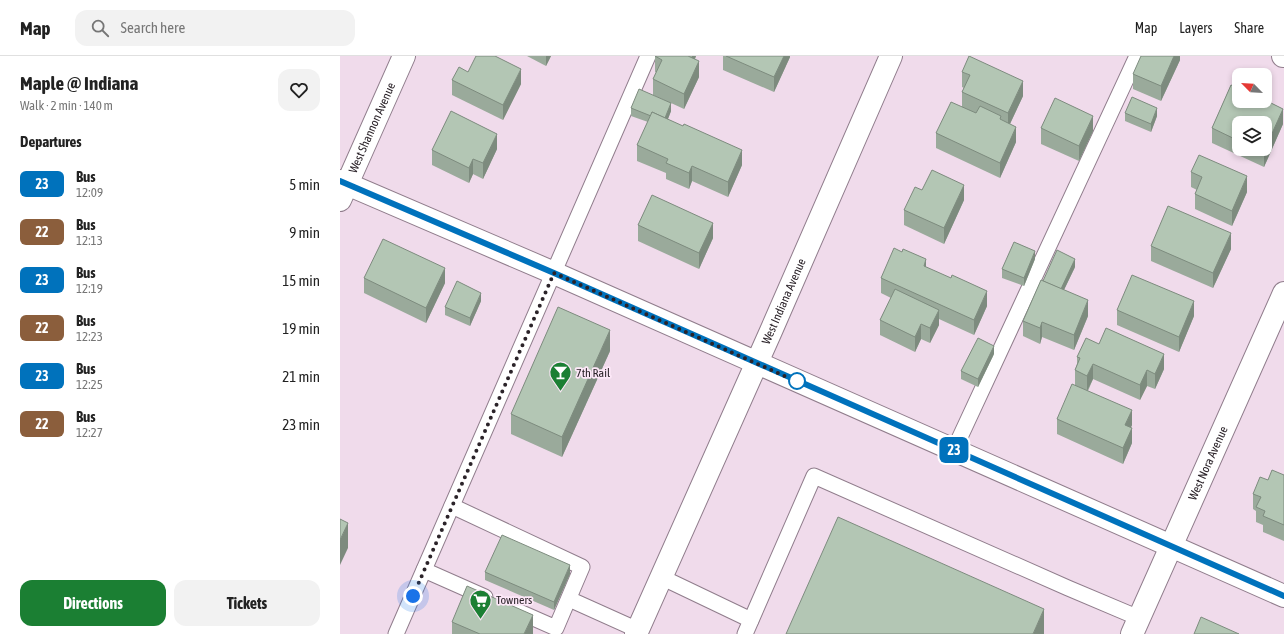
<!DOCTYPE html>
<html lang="en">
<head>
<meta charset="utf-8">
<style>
  body { margin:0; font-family:"Asap Condensed",sans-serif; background:#f2f2f2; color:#222; height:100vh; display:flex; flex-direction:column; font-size:15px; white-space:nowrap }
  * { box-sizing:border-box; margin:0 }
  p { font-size:13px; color:#767676 }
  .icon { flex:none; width:22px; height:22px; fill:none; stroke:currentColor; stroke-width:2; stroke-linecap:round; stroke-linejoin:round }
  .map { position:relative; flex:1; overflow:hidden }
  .sheet { display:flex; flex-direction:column; background:#fff; width:340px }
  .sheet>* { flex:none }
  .badge { padding:0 8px; border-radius:6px; font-size:14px; line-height:26px }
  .needle { width:26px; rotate:294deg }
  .buttons { position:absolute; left:892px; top:12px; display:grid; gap:8px }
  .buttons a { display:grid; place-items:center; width:40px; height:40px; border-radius:8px; background:#fff; box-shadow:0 2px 6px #0003; font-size:20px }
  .you { position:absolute; width:20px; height:20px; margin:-10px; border:3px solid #fff; border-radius:50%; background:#1a73e8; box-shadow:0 0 0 6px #1a73e833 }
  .map>.badge { position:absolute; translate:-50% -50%; box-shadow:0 0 0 2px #fff }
  h2 { padding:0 20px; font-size:15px; line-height:36px }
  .round { display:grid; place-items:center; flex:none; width:42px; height:42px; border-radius:12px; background:#f2f2f2 }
  .head { display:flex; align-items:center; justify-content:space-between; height:68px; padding:0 20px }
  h1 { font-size:19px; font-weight:700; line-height:30px }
  .action { display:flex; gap:8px; margin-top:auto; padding:8px 20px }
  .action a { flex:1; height:46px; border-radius:12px; background:#1b7f33; color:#fff; font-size:16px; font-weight:700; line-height:46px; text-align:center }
  .action a+a { background:#f2f2f2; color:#222 }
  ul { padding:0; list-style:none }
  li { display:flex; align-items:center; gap:12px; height:48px; padding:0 20px }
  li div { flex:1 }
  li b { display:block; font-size:15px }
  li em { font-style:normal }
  li .badge { min-width:44px; font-weight:700; text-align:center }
  header { display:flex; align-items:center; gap:24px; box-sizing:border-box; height:56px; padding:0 20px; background:#fff; border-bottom:1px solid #e0e0e0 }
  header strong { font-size:19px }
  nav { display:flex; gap:22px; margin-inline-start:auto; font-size:14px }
  .search { width:280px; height:36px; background:#f2f2f2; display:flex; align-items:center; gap:10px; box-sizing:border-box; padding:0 14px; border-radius:12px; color:#767676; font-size:15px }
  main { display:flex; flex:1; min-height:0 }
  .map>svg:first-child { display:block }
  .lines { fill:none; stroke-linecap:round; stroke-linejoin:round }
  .lane-casing { stroke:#907d8c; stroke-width:17 }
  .street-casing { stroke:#907d8c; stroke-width:24 }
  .primary-casing { stroke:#907d8c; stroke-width:24 }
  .lane { stroke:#fff; stroke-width:15 }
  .street { stroke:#fff; stroke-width:22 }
  .primary { stroke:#fff; stroke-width:22 }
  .wall { fill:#9aaa9b; fill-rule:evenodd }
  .shaded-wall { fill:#7d8b7e }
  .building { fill:#b3c6b4; stroke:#7d8b7e }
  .line-casing { stroke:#fff; stroke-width:9 }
  .line { stroke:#0072bc; stroke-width:6 }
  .walk { stroke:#2b2329; stroke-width:4; stroke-dasharray:0 7.2 }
  .stop-dot { fill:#fff; stroke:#0072bc; stroke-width:2 }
  .labels { text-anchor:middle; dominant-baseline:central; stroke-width:3.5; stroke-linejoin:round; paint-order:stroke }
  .street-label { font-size:12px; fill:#2b2329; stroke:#fde8f8 }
  .poi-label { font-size:12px; fill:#2b2329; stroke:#fde8f8; text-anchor:start }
</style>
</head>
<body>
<header>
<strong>Map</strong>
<div class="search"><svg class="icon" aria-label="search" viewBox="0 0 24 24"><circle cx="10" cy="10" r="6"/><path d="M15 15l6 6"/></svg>Search here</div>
<nav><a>Map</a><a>Layers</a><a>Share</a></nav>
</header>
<main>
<section class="sheet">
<div class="head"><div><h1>Maple @ Indiana</h1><p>Walk · 2 min · 140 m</p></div><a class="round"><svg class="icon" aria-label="heart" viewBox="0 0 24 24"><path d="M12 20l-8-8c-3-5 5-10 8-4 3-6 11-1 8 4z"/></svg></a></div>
<h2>Departures</h2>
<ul>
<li><span class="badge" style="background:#0072bc;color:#fff">23</span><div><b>Bus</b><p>12:09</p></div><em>5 min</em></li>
<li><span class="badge" style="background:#8b5e3c;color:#fff">22</span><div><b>Bus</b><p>12:13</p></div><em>9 min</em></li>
<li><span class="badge" style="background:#0072bc;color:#fff">23</span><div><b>Bus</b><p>12:19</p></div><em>15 min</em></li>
<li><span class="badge" style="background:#8b5e3c;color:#fff">22</span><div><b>Bus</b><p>12:23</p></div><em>19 min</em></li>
<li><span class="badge" style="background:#0072bc;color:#fff">23</span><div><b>Bus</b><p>12:25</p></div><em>21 min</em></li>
<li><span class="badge" style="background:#8b5e3c;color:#fff">22</span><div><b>Bus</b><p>12:27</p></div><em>23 min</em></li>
</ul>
<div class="action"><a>Directions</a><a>Tickets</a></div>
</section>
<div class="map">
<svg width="944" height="578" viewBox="0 0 944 578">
  <rect width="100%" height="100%" fill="#f0dbeb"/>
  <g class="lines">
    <defs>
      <g id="lane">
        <path d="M614,394L797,0"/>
        <path d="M112,450L242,511L216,572L175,554"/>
        <path d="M84,514L145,541"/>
        <path d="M321,521L411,564"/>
        <path d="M229,543L298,574"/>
        <path d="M56,578L308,0"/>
        <path d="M405,578L474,420L728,532L799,562"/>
      </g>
      <g id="street">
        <path d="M943,0H944"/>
        <path id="s1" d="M0,144L64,0"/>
        <path id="s2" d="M296,578L431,275L551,0"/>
        <path id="s3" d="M792,578L944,237"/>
      </g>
      <path id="primary" d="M0,125L214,217L944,540"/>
    </defs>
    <use href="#lane" class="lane-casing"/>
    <use href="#street" class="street-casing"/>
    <use href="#primary" class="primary-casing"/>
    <use href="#lane" class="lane"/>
    <use href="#street" class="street"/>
    <use href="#primary" class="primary"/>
  </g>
  <g class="wall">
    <path d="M187,0H211L206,10Z"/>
    <path d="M315,0H356L355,3L359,21L344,53L331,47V55L328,63L402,109L388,141L352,125L349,133L326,123V117L297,105V89L308,66L291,60V52L324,44L313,39V23L316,16H315Z"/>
    <path d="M383,0H450V1L434,36L383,14Z"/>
    <path d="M840,0V4L821,45L793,33V18Z"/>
    <path d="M128,16L181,28L163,64L112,39V24Z"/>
    <path d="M622,16L683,40L670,68L676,86L660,122L596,92V77L622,51V36L624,32L622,31Z"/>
    <path d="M891,29L899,32V45H925V44L943,53V68L924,111L872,87V72ZM899,67H925V93H899Z"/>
    <path d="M785,57L817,60L811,76L785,65Z"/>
    <path d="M701,72L753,75L739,105L701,88Z"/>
    <path d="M157,93L143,123L133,118L129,127L92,109V94Z"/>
    <path d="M851,116L907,136L892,170L855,153V138L857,134L851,131Z"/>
    <path d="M582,134L624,144L604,188L564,169V154Z"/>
    <path d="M298,169L373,182L359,213L298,185Z"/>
    <path d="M811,190L891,193L873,232L811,205Z"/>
    <path d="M695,203L684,230L662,222V213Z"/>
    <path d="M586,211L647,250L634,279L599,263V269L590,287L581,283L575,296L540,279V264L551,242L541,237V222Z"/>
    <path d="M735,211L724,234L748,260L734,294L702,281L700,288L683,280V265L703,225Z"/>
    <path d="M24,222L105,227L86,267L24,237Z"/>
    <path d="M141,245L130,270L105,259V251Z"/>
    <path d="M777,254L854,260L839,296L777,269Z"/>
    <path d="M759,288L824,313L815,333L807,330L800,344L753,323L748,335L792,369L791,371L792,387L783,408L717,378V363L735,329V314L737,308V301Z"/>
    <path d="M270,295L222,401L171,378V358Z"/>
    <path d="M654,298L638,331L621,323V315Z"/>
    <path d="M944,419V485L923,476V469L916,466V455L913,453V438L928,424Z"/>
    <path d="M145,516L230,518L214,554L145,524Z"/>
    <path d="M112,566L193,578H112Z"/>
  </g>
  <g class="shaded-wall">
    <path d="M206,0H211L206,10Z"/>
    <path d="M352,0H356L352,9Z"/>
    <path d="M444,0H450V1L434,36V21Z"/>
    <path d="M834,0H840V4L821,45V30Z"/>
    <path d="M359,5V21L344,53V38Z"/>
    <path d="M181,13V28L163,64V49Z"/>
    <path d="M683,25V40L668,72V57Z"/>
    <path d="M331,47V55L324,73V65Z"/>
    <path d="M817,52V60L811,76V68Z"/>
    <path d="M943,53V68L924,111V96Z"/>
    <path d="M753,60V75L739,105V90Z"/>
    <path d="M676,71V86L660,122V107Z"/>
    <path d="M157,78V93L143,123V107Z"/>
    <path d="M402,94V109L388,141V126Z"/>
    <path d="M133,103V118L129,127V112Z"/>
    <path d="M352,110V125L349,133V117Z"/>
    <path d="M907,120V136L892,170V155Z"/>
    <path d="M624,129V144L604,188V172Z"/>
    <path d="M373,167V182L359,213V197Z"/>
    <path d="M891,177V193L873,232V217Z"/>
    <path d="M695,195V203L684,230V222Z"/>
    <path d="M586,203V219L584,210Z"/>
    <path d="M735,203V211L720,242V234Z"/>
    <path d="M105,212V227L86,267V252Z"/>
    <path d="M647,235V250L634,279V264Z"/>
    <path d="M141,237V245L130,270V262Z"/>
    <path d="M748,244V260L734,294V279Z"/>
    <path d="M854,245V260L839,296V281Z"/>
    <path d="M599,254V269L590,287V272Z"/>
    <path d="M702,266V281L700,288V272Z"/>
    <path d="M581,268V283L575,296V281Z"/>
    <path d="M270,274V295L222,401V381Z"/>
    <path d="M654,290V298L638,331V323Z"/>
    <path d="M824,298V313L815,333V318Z"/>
    <path d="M753,308V323L747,335V320Z"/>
    <path d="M807,314V330L800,344V329Z"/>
    <path d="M792,354V369L785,384V369Z"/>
    <path d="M792,372V387L783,408V392Z"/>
    <path d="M8,467V492L0,509V484Z"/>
    <path d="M230,509V518L214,554V546Z"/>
    <path d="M704,553V578H693Z"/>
    <path d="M193,559V578H184Z"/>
  </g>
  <g class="building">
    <path d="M136,0H155L181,13L163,49L112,24L119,11L128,16Z"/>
    <path d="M315,0H348L359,5L344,38L313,23L322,4Z"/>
    <path d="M386,0H444L434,21Z"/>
    <path d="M629,0L683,25L668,57L622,36L630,19L622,16Z"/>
    <path d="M801,0H834L821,30L793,18Z"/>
    <path d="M891,29L899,32V45H925V44L943,53L925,93V67H899V85L872,72Z"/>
    <path d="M299,33L331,47L325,62L312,56L311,60L291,52Z"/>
    <path d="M792,41L817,52L811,68L785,57Z"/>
    <path d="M715,42L753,60L739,90L701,72Z"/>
    <path d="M611,46L636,57L640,50L661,60L660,63L676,71L660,107L596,77Z"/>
    <path d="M111,55L157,78L143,107L133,103L129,112L92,94Z"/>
    <path d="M312,56L343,70L344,68L402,94L388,126L352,110L349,117L326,107L328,103L297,89Z"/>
    <path d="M917,93H925L924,96Z"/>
    <path d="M859,99L907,120L892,155L855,138L862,121L851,116Z"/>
    <path d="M592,114L624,129L604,172L564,154L575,131L582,134Z"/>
    <path d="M312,139L373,167L359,197L298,169Z"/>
    <path d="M828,150L891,177L873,217L811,190Z"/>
    <path d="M43,183L105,212L86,252L24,222Z"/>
    <path d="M674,186L695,195L684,222L662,213Z"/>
    <path d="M554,192L562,196L563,193L586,203L584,210L611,222L612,219L647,235L634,264L541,222Z"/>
    <path d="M717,194L735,203L721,233L703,225Z"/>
    <path d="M792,219L854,245L839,281L777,254Z"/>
    <path d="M701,224L748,244L734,279L702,266L700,272L683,265Z"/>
    <path d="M117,225L141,237L130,262L105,251Z"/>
    <path d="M555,233L599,254L590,272L581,268L575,281L540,264Z"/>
    <path d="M218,251L270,274L222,381L171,358Z"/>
    <path d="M766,272L824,298L815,318L807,314L800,329L753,308L747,320L735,314L740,302L737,301L746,282L759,288Z"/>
    <path d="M638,282L654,290L638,323L621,315Z"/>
    <path d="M732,328L792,354L785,369L792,372L783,392L717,363Z"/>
    <path d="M932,414L944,419V469L923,460L925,455L916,451L921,441L913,438L920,421L928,424Z"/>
    <path d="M498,461L704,553L693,578H446Z"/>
    <path d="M0,463L8,467L0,484Z"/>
    <path d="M162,479L230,509L214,546L145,516Z"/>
    <path d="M127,530L193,559L184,578H140L112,566Z"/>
    <path d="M861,561L899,578H854Z"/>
  </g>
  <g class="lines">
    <defs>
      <path id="line" d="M0,125L214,217L944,540"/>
    </defs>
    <use href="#line" class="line-casing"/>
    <use href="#line" class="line"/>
    <path class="walk" d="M73,540L214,217L458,326L457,325"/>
  </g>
  <defs>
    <symbol id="bar-pin" viewBox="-11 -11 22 30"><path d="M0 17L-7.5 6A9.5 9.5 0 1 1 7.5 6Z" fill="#1b7f33" stroke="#fde8f8"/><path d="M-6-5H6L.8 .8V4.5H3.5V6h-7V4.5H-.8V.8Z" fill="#fff"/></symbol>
    <symbol id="supermarket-pin" viewBox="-11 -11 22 30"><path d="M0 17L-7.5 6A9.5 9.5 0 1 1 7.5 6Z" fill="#1b7f33" stroke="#fde8f8"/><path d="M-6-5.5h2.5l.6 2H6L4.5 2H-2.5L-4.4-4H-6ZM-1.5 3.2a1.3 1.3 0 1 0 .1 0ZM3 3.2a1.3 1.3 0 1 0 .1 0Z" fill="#fff"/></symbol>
  </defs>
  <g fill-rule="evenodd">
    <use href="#bar-pin" x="208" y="304" width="25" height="34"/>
    <use href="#supermarket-pin" x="128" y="532" width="25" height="34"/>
  </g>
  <circle class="stop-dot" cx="457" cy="325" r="8"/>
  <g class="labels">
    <g class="street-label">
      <text stroke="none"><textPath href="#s1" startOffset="79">West Shannon Avenue</textPath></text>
      <text stroke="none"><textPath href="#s2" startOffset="364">West Indiana Avenue</textPath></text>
      <text stroke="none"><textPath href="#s3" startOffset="187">West Nora Avenue</textPath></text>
    </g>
    <g class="poi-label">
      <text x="236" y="317">7th Rail</text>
      <text x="156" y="544">Towners</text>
    </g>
  </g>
</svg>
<div class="buttons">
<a><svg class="needle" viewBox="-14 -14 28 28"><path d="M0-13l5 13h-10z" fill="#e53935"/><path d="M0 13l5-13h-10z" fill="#767676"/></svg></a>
<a><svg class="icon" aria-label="layers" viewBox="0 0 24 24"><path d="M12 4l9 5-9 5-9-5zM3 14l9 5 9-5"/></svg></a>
</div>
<div class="you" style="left:73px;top:540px"></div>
<b class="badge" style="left:614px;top:394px;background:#0072bc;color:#fff">23</b>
</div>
</main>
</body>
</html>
